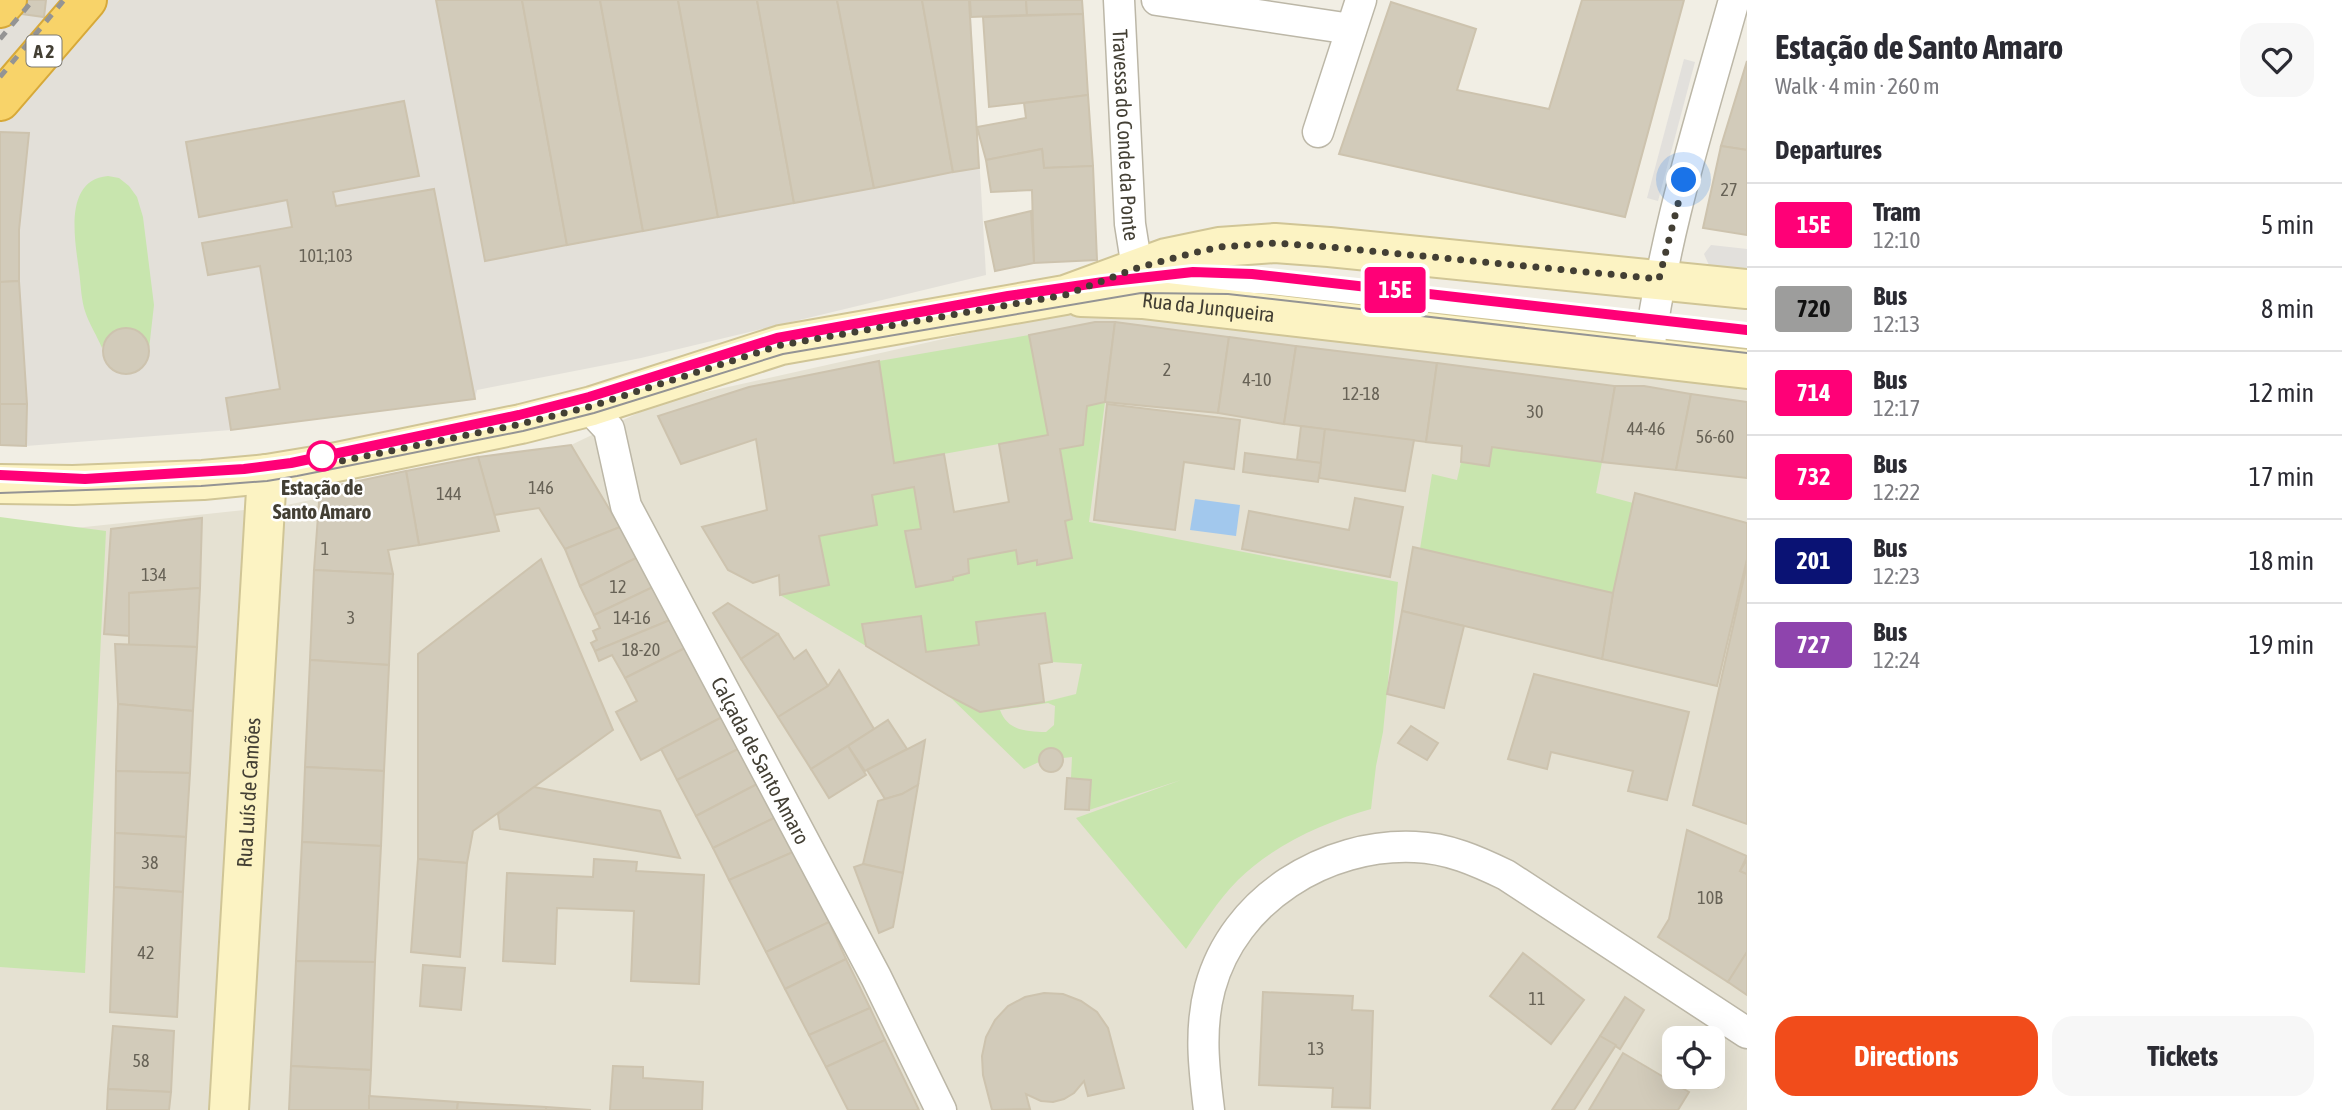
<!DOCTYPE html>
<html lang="en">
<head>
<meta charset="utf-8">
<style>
  body { margin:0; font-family:"Asap Condensed",sans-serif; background:#f7f7f7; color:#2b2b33; height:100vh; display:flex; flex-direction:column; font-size:26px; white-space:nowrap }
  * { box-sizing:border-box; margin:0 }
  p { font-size:23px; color:#7c7c81 }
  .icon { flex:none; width:38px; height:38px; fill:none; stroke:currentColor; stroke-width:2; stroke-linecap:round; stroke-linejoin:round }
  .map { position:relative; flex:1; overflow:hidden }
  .sheet { display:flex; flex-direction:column; background:#fff; width:595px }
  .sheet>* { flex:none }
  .badge { padding:0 14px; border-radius:5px; font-size:24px; line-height:46px }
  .controls { position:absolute; left:1662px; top:1026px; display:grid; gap:14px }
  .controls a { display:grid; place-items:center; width:63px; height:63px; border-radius:14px; background:#fff; box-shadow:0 7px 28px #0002; font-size:35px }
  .you { position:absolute; width:35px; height:35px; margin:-18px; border:5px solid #fff; border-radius:50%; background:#1a73e8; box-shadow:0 0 0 10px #1a73e833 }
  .map>.badge { position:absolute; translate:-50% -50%; box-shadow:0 0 0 4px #fff }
  h2 { padding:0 28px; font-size:26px; line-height:63px }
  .round { display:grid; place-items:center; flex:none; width:74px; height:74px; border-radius:21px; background:#f7f7f7 }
  .headline { display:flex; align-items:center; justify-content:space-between; height:119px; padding:0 28px }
  h1 { font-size:33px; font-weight:700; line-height:52px }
  .cta { display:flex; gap:14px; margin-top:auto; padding:14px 28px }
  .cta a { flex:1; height:80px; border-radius:21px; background:#f14c1b; color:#fff; font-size:28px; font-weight:700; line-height:80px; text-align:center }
  .cta a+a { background:#f7f7f7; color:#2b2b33 }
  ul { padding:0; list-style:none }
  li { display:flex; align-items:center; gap:21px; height:84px; padding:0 28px; border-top:2px solid #e1e1e2 }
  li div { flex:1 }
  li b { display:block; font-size:26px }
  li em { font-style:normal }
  li .badge { min-width:77px; font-weight:700; text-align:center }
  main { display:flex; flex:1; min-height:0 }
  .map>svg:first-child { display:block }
  .residential { fill:#e5e1d2; fill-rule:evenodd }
  .industrial { fill:#e3e0d9 }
  .green { fill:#c8e5ae; fill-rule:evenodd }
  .parking { fill:#e2e0dc }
  .water { fill:#a2c8ed }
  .building { fill:#d2cbba; stroke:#cdc3ae; stroke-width:2 }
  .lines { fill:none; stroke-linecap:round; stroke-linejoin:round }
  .lane-casing { stroke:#bcb7a7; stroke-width:18 }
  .street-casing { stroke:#bcb7a7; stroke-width:33 }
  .secondary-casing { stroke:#d0c596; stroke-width:42 }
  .highway-casing { stroke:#d7a939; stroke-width:42 }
  .lane { stroke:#fff; stroke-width:14 }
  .street { stroke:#fff; stroke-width:30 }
  .secondary { stroke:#fcf3c3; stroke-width:38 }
  .highway { stroke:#f8d369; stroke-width:38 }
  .tram { stroke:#949494; stroke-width:2 }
  .rail { stroke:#949494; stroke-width:5; stroke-dasharray:9 9; stroke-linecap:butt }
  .line-casing { stroke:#fff; stroke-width:16 }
  .line { stroke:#f07; stroke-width:10 }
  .walk { stroke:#433f34; stroke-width:7; stroke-dasharray:0 12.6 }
  .stop-dot { fill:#fff; stroke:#f07; stroke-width:3.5 }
  .labels { text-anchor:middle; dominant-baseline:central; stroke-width:5; stroke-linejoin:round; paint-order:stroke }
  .number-label { font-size:18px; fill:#676256 }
  .shield { fill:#fff; stroke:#7b7971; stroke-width:2 }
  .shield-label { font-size:19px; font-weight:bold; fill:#433f34 }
  .street-label { font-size:21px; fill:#433f34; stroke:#fff }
  .stop-label { font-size:21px; font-weight:bold; fill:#433f34; stroke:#fff }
</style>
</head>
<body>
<main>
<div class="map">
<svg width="1747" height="1110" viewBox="0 0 1747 1110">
  <rect width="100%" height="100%" fill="#f1eee4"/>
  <path class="residential" d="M1107,306L1747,380V1110H0V531L38,532L282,506L571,445L661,402L1033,319ZM1675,1038H1713V1076H1675Z"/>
  <path class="industrial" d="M0,0H970L986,275L641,358L477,390L475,399L231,430L26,446L0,445Z"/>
  <g class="green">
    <path d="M108,176L119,178L129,186L137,197L143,217L154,305L149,349C143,323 110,320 102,348C97,336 90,325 86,314C81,301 81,285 79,271C75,240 63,180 108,176Z"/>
    <path d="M1029,335L1048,435L894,463L879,361Z"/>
    <path d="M1105,402L1089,522L1398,582L1383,732L1376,766L1371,809C1325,822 1273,845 1238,880C1218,900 1202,926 1186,949L1076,818L1181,780L1089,810L1091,780L1071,778L1072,757L1063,758L1057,749L1050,748L1042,751L1039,762L1024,769L949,696L980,712L1044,702L1076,694L1082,664L1052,662L976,622L979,645L926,652L920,616L863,624L866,646L780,595L819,536L877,525L872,495L914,487L921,529L905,531L916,587L952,580L953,577L969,573L968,559L1016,550L1019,564L1037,560V564L1065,521L1072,519L1060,449L1083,445L1087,406ZM1048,703L1055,706L1054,725L1046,732C1025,731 1008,731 1000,710Z"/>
    <path d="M1492,447L1602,462L1596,493L1633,503L1613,593L1420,549L1432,474L1457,480L1461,462L1489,466Z"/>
    <path d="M0,517L106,531L85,973L0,967Z"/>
  </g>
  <g class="parking">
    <path d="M1684,59L1695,62L1658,201L1647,198Z"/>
    <path d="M1711,245L1747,249V276L1712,272L1704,254Z"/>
  </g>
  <path class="water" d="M1195,499L1240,505L1236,536L1190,530Z"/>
  <g class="building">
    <path d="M0,0H46L44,17L0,11Z"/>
    <path d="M436,0H522L567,245L485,261Z"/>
    <path d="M522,0H600L643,231L567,245Z"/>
    <path d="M600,0H678L718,217L643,231Z"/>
    <path d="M678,0H757L794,203L718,217Z"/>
    <path d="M757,0H837L874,188L794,203Z"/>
    <path d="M837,0H922L953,172L874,188Z"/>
    <path d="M922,0H969L979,168L953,172Z"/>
    <path d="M970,0H1026L1027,15L971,17Z"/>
    <path d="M1026,0H1082L1083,14L1027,15Z"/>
    <path d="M1582,0H1684L1625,217L1339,154L1391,2L1476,29L1457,90L1549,109Z"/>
    <path d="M1083,14L1088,95L989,107L983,17Z"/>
    <path d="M1747,61V150L1721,146Z"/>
    <path d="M1088,95L1093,166L1044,168L1042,149L986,160L977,127L1026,118L1024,103Z"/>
    <path d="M404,101L419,176L333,192L336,206L434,189L475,399L231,430L226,398L280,389L260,266L208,275L202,243L292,227L287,200L199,217L186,142Z"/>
    <path d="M0,132L29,133L19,230V281L0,282Z"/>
    <path d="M1721,146L1747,150V235L1703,228Z"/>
    <path d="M1042,149L1044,168L1093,166L1097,260L1034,263L1032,190L991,192L986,160Z"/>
    <path d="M1031,211L1034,263L995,271L985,222Z"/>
    <path d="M19,281L27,404H0V282Z"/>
    <path d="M1095,322H1115L1105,402L1087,406L1083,445L1060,449L1072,519L1065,521L1072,558L1037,565V560L1018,564L1016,550L968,559L969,573L953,577V580L916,587L905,531L921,529L914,487L872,495L877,525L819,536L829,585L780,595L779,575L753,583L728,570L702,527L767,510L756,439L681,464L658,416L749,387L879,361L894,463L944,454L954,512L1009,502L999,444L1048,435L1029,335Z"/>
    <path d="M1115,322L1229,337L1218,413L1105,402Z"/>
    <circle cx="126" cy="351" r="23"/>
    <path d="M1229,337L1296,346L1284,424L1218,413Z"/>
    <path d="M1296,346L1437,363L1426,442L1284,424Z"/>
    <path d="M1437,363L1615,386L1602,462L1492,447L1489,466L1461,462L1462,446L1426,442Z"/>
    <path d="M1615,386H1644L1691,394L1676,470L1602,462Z"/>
    <path d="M1691,394L1747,402V478L1676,470Z"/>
    <path d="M0,404H27L26,446L0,445Z"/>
    <path d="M1107,404L1240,420L1234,469L1184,462L1175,530L1094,520Z"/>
    <path d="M1301,426L1325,429L1321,463L1297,460Z"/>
    <path d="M1325,429L1414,440L1405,491L1319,478Z"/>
    <path d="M571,445L620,527L565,549L539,508L494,515L478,457Z"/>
    <path d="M1245,453L1321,463L1318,482L1243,472Z"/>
    <path d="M478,457L499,531L419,545L406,471Z"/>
    <path d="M406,471L419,545L388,550L393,574L314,570L320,489Z"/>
    <path d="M1635,493L1747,523V559L1717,686L1602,659L1613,593Z"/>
    <path d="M1355,498L1403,507L1390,577L1242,549L1249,511L1349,530Z"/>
    <path d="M202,518L200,588L129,593L130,636L104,634L111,529Z"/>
    <path d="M620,527L638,557L580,586L565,549Z"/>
    <path d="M1413,547L1613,593L1602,659L1402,611Z"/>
    <path d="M638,557L655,586L594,615L580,586Z"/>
    <path d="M541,559L613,730L473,831L467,863L418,859V654Z"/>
    <path d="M1747,564V824L1693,805Z"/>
    <path d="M314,570L393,574L389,665L310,660Z"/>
    <path d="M655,586L670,620L595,651L591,643L597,640L593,631L600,628L594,615Z"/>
    <path d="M200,588L197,647L129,645V593Z"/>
    <path d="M728,603L765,626L778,634L741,659L713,613Z"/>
    <path d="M1402,611L1464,626L1444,708L1387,694Z"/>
    <path d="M1045,613L1052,662L1039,664L1044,702L980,712L949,696L866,646L862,624L921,616L926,652L979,645L976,622Z"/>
    <path d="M670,620L687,647L625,678L612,655L599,661L595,651Z"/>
    <path d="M778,634L794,659L806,650L828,686L778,717L741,659Z"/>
    <path d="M115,644L197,647L193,711L118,704Z"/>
    <path d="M687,647L724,716L641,760L616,712L637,701L625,678Z"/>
    <path d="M310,660L389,665L384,771L305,767Z"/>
    <path d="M839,670L874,729L811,769L778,717L828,686Z"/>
    <path d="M1534,674L1689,712L1667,800L1628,791L1633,771L1551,752L1547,769L1508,759Z"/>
    <path d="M118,704L193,711L190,773L116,771Z"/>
    <path d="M724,716L740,748L677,780L661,749Z"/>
    <path d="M888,720L907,749L865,771L848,746Z"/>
    <path d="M1411,726L1438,743L1427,760L1398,743Z"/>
    <path d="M925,740L918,785L902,794L885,799L867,770Z"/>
    <path d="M848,746L866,775L829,798L811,769Z"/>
    <circle cx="1051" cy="760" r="12"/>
    <path d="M740,748L759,783L696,816L677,780Z"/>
    <path d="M305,767L384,771L381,846L302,842Z"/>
    <path d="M116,771L190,773L186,837L115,833Z"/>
    <path d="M1067,778L1091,780L1089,810L1065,809Z"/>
    <path d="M759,783L776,817L713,848L696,816Z"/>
    <path d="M918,785L903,873L863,864L878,801L902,794Z"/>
    <path d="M534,787L660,811L680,858L500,829L498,814Z"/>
    <path d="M776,817L793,852L729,880L713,848Z"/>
    <path d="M1687,830L1747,856L1740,871L1747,874V952L1728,982L1658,937L1669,919Z"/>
    <path d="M115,833L186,837L183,892L114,887Z"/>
    <path d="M302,842L381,846L375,962L296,961Z"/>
    <path d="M793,852L829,922L766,952L729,880Z"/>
    <path d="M418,859L467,863L460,957L411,952Z"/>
    <path d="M594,859L637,862L636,871L704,875L699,984L631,981L634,911L557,908L555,964L503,961L507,873L593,877Z"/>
    <path d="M1747,860V874L1740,871Z"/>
    <path d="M863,864L903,873L893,927L879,933L854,867Z"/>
    <path d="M114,887L183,892L177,1017L110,1012Z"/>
    <path d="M829,922L846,959L785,989L766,952Z"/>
    <path d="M1747,952V995L1728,982Z"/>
    <path d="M1523,953L1584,1000L1551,1044L1490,996Z"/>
    <path d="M846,959L870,1008L809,1035L785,989Z"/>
    <path d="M296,961L375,962L371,1070L291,1066Z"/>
    <path d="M423,965L465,968L461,1010L420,1006Z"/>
    <path d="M1263,992L1353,996L1352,1010L1373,1011L1370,1108L1332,1107L1333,1088L1259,1085Z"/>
    <path d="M1044,993L1063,994L1081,1001L1097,1012L1108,1028L1124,1088L1088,1096L1084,1081L1074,1093L1064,1099L1053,1102L1041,1101L1026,1094L1030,1109L992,1110L983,1075L982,1056L986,1037L995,1020L1008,1006L1025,997Z"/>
    <path d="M1625,997L1644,1010L1620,1049L1600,1036Z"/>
    <path d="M870,1008L885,1040L826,1067L809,1035Z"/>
    <path d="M113,1026L174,1031L171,1092L108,1089Z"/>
    <path d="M1600,1036L1616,1045L1574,1110H1552Z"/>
    <path d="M885,1040L919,1110H848L826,1067Z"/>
    <path d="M1623,1053L1689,1092L1678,1110H1589Z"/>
    <path d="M291,1066L371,1070L369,1110H289Z"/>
    <path d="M613,1066L643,1067V1078L703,1082L702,1110H610Z"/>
    <path d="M1713,1070L1720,1073L1722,1081L1718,1087L1710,1088L1705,1084L1703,1078L1704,1076H1713Z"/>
    <path d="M108,1089L171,1092L169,1110H107Z"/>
    <path d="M369,1096L458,1102L457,1110H369Z"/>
    <path d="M458,1102L546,1107V1110H457Z"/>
    <path d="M546,1107L591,1110H546Z"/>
  </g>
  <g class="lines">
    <defs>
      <path id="lane" d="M1157,284L1202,283L1271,287L1747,341"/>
      <g id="street">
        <path id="s1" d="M1119,0L1130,224L1137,268"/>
        <path d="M1157,0L1351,29"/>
        <path d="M1318,132L1361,0"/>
        <path d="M1648,358C1663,235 1701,119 1734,0"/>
        <path id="s2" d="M592,406L594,413L609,429L626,506L876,977L941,1110"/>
        <path d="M1209,1110C1204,1069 1199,1029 1210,988C1234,899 1326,843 1415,847C1448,848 1477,861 1506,875L1747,1033"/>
      </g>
      <g id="secondary">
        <path id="s3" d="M1081,297L1142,299L1747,369"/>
        <path d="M0,484L73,485L203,480L267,474L327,464L521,424L592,406L781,345L1065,295L1166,258L1219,247L1275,243L1329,247L1747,289"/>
        <path id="s4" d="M229,1110L267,474"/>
      </g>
      <g id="highway">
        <path d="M0,8L7,0"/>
        <path d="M0,101L87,0"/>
      </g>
    </defs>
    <use href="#lane" class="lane-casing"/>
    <use href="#street" class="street-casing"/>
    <use href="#secondary" class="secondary-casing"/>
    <use href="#highway" class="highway-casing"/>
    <use href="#lane" class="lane"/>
    <use href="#street" class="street"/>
    <use href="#secondary" class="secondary"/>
    <use href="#highway" class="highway"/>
    <g class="tram">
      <path d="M0,475L85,479L244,469L291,463L519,415L589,397L777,338L1008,296L1103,282L1193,272L1253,274L1747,330"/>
      <path d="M0,493L201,486L267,481L297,476L523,431L594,413L783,354L1141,293L1228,294L1747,353"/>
    </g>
    <g class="rail">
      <path d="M0,39L33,0"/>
      <path d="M0,77L64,0"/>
    </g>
  </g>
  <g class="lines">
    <defs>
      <path id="line" d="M0,475L85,479L244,469L291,463L519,415L589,397L777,338L1008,296L1103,282L1193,272L1252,274L1747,330"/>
    </defs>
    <use href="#line" class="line-casing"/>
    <use href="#line" class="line"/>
    <path class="walk" d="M322,456L327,464L521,424L592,406L781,345L1065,295L1137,268L1193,253L1219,247L1275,243L1329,247L1659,279L1684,180"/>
  </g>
  <circle class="stop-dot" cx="322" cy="456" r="14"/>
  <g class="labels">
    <g class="number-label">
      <text x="1729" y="189">27</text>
      <text x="326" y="255">101;103</text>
      <text x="1167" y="369">2</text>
      <text x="1257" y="379">4-10</text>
      <text x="1361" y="393">12-18</text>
      <text x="1535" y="411">30</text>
      <text x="1646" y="428">44-46</text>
      <text x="1715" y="436">56-60</text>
      <text x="541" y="487">146</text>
      <text x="449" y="493">144</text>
      <text x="325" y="548">1</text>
      <text x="154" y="574">134</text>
      <text x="618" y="586">12</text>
      <text x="351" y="617">3</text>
      <text x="632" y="617">14-16</text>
      <text x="641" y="649">18-20</text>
      <text x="150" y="862">38</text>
      <text x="1710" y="897">10B</text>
      <text x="146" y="952">42</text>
      <text x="1537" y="998">11</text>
      <text x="1316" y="1048">13</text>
      <text x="141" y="1060">58</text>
    </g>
    <rect class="shield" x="26.5" y="35.5" width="35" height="31" rx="5"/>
    <g class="shield-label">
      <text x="44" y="51">A 2</text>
    </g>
    <g class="street-label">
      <text stroke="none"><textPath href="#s1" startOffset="135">Travessa do Conde da Ponte</textPath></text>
      <text stroke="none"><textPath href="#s3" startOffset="128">Rua da Junqueira</textPath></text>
      <text stroke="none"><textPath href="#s2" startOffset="396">Calçada de Santo Amaro</textPath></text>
      <text stroke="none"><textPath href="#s4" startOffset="318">Rua Luís de Camões</textPath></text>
    </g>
    <g class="stop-label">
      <text x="322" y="487">Estação de<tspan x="322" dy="24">Santo Amaro</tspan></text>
    </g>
  </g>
</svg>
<div class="controls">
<a><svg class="icon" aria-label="locate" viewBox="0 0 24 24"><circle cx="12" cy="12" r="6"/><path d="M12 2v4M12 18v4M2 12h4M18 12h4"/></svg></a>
</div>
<div class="you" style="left:1684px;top:180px"></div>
<b class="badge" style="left:1395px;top:290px;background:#f07;color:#fff">15E</b>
</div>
<section class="sheet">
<div class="headline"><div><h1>Estação de Santo Amaro</h1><p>Walk · 4 min · 260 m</p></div><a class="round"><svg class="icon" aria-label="heart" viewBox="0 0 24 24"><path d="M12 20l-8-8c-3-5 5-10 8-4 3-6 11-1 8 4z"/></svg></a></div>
<h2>Departures</h2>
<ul>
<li><span class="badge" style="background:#f07;color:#fff">15E</span><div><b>Tram</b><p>12:10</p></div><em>5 min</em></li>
<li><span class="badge" style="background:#9d9d9c;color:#111">720</span><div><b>Bus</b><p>12:13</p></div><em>8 min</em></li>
<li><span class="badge" style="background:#f07;color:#fff">714</span><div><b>Bus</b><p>12:17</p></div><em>12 min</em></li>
<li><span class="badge" style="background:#f07;color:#fff">732</span><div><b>Bus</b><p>12:22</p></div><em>17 min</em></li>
<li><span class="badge" style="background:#0a1274;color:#fff">201</span><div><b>Bus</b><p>12:23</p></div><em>18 min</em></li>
<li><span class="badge" style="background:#8e44ad;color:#fff">727</span><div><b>Bus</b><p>12:24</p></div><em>19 min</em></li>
</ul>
<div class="cta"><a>Directions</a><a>Tickets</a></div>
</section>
</main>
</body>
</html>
